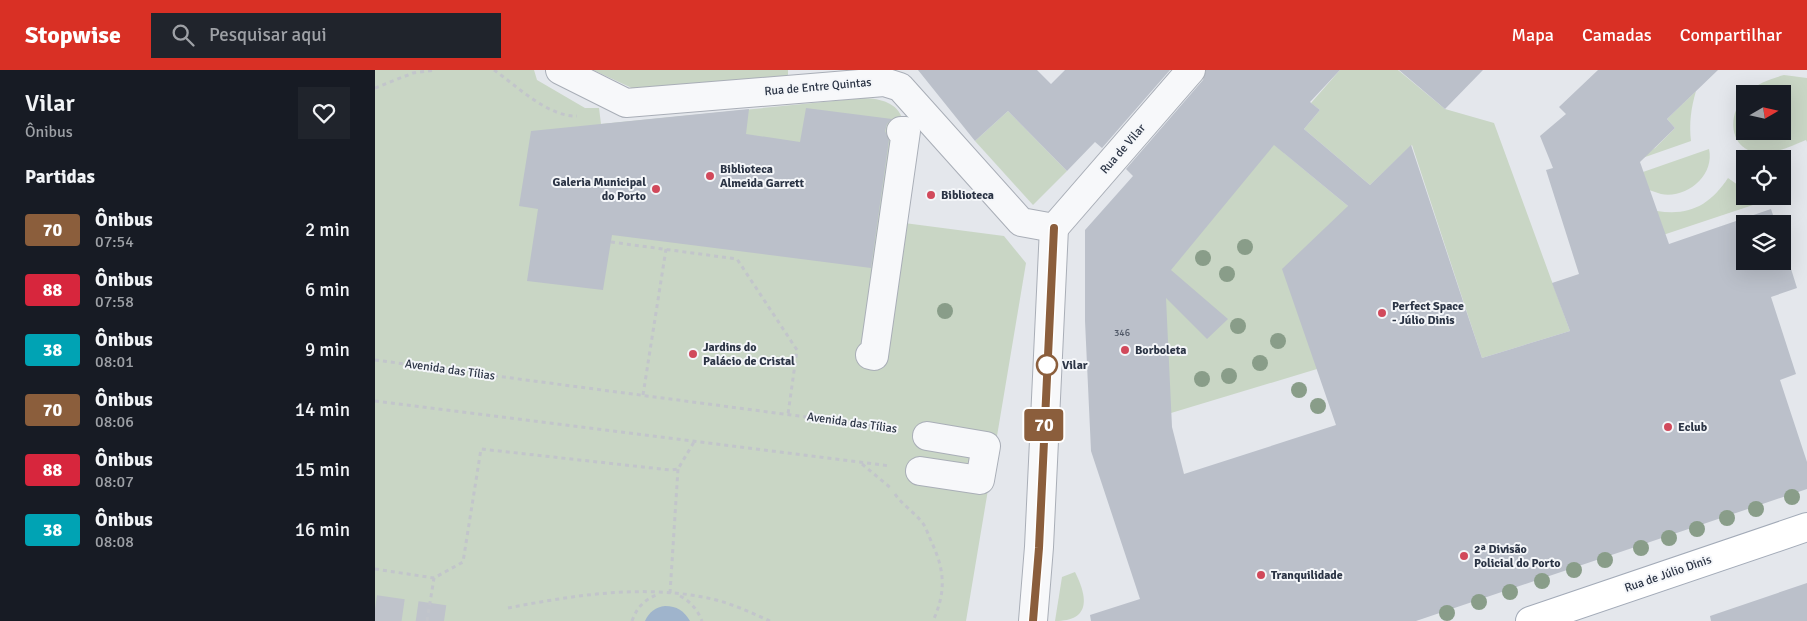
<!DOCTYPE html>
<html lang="pt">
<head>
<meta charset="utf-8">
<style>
  body { margin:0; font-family:Signika,sans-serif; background:#20242c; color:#f1f3f6; height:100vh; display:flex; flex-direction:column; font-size:19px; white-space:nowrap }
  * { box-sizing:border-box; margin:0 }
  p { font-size:16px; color:#9ea1a6 }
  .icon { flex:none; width:28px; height:28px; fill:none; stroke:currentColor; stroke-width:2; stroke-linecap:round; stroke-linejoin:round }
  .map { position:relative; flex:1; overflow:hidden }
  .details { display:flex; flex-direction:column; background:#171b24; width:375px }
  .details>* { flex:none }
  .badge { padding:0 10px; border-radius:4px; font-size:18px; line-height:32px }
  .needle { width:32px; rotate:81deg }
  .tools { position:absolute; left:1361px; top:15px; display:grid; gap:10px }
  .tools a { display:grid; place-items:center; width:55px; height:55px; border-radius:0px; background:#171b24; box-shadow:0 5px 20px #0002; font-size:25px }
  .map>.badge { position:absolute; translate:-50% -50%; box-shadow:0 0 0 2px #fff }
  h2 { padding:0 25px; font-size:19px; line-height:45px }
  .round { display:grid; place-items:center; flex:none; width:52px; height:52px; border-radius:0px; background:#20242c }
  .overview { display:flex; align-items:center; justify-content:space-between; height:85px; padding:0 25px }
  h1 { font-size:24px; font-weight:600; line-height:38px }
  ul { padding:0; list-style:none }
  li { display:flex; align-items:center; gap:15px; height:60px; padding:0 25px }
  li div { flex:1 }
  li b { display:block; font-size:19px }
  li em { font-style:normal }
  li .badge { min-width:55px; font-weight:700; text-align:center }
  header { display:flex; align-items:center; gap:30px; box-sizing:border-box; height:70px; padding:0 25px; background:#d93025; color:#fff }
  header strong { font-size:24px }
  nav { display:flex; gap:28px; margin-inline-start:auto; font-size:18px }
  .search { width:350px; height:45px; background:#20242c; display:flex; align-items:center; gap:12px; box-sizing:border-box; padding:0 18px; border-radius:0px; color:#9ea1a6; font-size:19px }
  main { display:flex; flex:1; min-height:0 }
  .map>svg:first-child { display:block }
  .green { fill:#c9d6c5 }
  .water { fill:#9fb4cc }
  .building { fill:#bbc0ca; fill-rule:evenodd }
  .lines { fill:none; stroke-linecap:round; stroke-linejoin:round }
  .minor-tunnel { stroke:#bfc3cb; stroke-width:28; stroke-dasharray:28 14; stroke-linecap:butt }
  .minor-casing { stroke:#a9aeb7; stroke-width:30 }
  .major-casing { stroke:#a3abb8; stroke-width:30 }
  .path { stroke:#c2c5cb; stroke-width:3; stroke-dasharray:4 4; stroke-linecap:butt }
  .minor { stroke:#f7f8fa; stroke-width:28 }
  .major { stroke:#fff; stroke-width:28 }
  .tree { fill:#899d89 }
  .line-casing { stroke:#fff; stroke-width:11 }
  .line { stroke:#8b5e3c; stroke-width:8 }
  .poi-dot { fill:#d1495b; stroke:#f4f6f9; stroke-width:2 }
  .stop-dot { fill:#fff; stroke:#8b5e3c; stroke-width:2.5 }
  .labels { text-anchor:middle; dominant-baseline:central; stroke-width:4; stroke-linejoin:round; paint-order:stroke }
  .number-label { font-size:10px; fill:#4f5766 }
  .street-label { font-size:12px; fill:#2b3445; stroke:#f4f6f9 }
  .poi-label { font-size:12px; font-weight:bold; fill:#2b3445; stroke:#f4f6f9; text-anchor:start }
  .stop-label { font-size:12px; font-weight:bold; fill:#2b3445; stroke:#f4f6f9; text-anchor:start }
</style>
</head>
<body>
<header>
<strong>Stopwise</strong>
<div class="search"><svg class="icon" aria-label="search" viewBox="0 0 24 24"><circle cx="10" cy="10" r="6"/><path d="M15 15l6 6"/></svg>Pesquisar aqui</div>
<nav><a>Mapa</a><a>Camadas</a><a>Compartilhar</a></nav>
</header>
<main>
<section class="details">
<div class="overview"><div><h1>Vilar</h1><p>Ônibus</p></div><a class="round"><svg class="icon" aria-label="heart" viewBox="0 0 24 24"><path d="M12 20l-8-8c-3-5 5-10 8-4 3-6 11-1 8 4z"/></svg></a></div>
<h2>Partidas</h2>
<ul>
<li><span class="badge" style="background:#8b5e3c;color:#fff">70</span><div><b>Ônibus</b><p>07:54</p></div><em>2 min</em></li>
<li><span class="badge" style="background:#d7263d;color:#fff">88</span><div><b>Ônibus</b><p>07:58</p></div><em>6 min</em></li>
<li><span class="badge" style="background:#00a3b4;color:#fff">38</span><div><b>Ônibus</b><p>08:01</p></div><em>9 min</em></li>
<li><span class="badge" style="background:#8b5e3c;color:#fff">70</span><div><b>Ônibus</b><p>08:06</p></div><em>14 min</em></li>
<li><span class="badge" style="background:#d7263d;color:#fff">88</span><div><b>Ônibus</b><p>08:07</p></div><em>15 min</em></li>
<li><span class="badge" style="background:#00a3b4;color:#fff">38</span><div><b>Ônibus</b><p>08:08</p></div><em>16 min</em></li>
</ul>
</section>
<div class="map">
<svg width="1432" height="551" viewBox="0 0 1432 551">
  <rect width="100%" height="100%" fill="#e4e7ec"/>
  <g class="green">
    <path d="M0,0H159L162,10L210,38H224L226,54L489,28C506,29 522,32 528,50L514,151L629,166L651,193L591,551H0Z"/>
    <path d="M218,0H413V6L259,19Z"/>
    <path d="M965,0H1023L1070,39L1119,53L1195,261L1107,288L1037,75L995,115L929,59L945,40L936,33Z"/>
    <path d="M1409,5L1432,8V72L1431,70C1418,75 1403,83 1389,83C1355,84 1350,47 1370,26V61H1408V24H1372C1382,13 1395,9 1409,5Z"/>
    <path d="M1321,21C1316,38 1314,53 1316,71L1253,93L1280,78L1300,58L1292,49Z"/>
    <path d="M633,41L692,101L658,135L600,71Z"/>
    <path d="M910,61L909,83L973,136L942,299L796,343L778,214L842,142Z"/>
    <path d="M1334,79C1340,106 1311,129 1286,124C1282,123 1278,121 1274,120L1268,102Z"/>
    <path d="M1353,108L1370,120V126L1399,128L1279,168L1282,141C1315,146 1335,135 1353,108Z"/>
    <path d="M700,502C712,526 717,551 680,551L687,507Z"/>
  </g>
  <path class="water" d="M290,536C302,536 309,541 315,551H270C274,542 281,537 290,536Z"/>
  <g class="building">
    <path d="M543,0H662L676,14L690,0H795L727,78L720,72L692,101L633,41L600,71Z"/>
    <path d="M831,0H965L935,32L945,40L929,59L995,115L1036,75L1107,288L1195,261L1177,213L1204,204L1171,100L1178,98L1165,66L1191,44L1184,37L1223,0H1343L1292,49L1300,58L1265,92L1294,174L1396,139L1401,154H1370V191H1408V173L1422,218L1396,227L1421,304L1405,310L1432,392V419L1041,551H716L715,545L765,529L716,381L710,251V160L758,106L751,99L828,10ZM899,75L973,136L907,199L961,355L809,404L797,357L791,228L832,269L853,249L796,200Z"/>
    <path d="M1024,0H1108L1070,39Z"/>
    <path d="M431,38L517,49L512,54L510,61L514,70L496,198L237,165L228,220L152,211L163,139L144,136L156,61L374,39L371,64L425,72Z"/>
    <path d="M1432,513V551H1336L1335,546Z"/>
  </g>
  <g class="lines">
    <path class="minor-tunnel" d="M0,539L83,551"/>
    <defs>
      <g id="minor">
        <path d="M185,0L251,33L509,12L525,17L646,152L679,158"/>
        <path d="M679,158L816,0"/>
        <path d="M495,285L499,286L531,61H526"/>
        <path d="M545,401L605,410L611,376L552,366"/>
        <path d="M658,551L664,477L679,158"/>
      </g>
      <path id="major" d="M1155,551L1432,457"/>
    </defs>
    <use href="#minor" class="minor-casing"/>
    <use href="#major" class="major-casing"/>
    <g class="path">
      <path d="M119,0C142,16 173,47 202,46"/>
      <path d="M0,18L38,3L60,0"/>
      <path d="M236,172L362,189L422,280L413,344"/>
      <path d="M0,290L522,359"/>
      <path d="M268,325L291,179"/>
      <path d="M0,331L515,396"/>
      <path d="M487,394L517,419"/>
      <path d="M520,424C528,436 541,443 549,455C552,460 554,467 557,473C570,501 571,522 558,551"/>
      <path d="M0,499L59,508"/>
      <path d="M295,523L303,399"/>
      <path d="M305,526C316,532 322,539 327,551"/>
      <path d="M133,538C200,525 274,513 341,530C360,535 377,543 395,551"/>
      <path d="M52,551L59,508L88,492L106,379L295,400L303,399L319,372"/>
      <path d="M257,551C262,537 270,529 284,524"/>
    </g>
    <use href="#minor" class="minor"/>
    <use href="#major" class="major"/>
  </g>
  <g class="tree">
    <circle cx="870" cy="177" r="8"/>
    <circle cx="828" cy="188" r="8"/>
    <circle cx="852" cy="204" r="8"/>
    <circle cx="570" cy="241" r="8"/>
    <circle cx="863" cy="256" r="8"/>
    <circle cx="903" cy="271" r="8"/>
    <circle cx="885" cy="293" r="8"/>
    <circle cx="854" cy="306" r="8"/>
    <circle cx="827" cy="309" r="8"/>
    <circle cx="924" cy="320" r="8"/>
    <circle cx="943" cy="336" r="8"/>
    <circle cx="1417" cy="427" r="8"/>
    <circle cx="1381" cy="439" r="8"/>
    <circle cx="1352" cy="448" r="8"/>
    <circle cx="1322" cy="459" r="8"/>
    <circle cx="1294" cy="468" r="8"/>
    <circle cx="1266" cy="478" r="8"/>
    <circle cx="1230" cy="490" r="8"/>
    <circle cx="1199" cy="500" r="8"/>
    <circle cx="1167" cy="511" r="8"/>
    <circle cx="1135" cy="522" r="8"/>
    <circle cx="1104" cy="532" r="8"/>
    <circle cx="1072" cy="543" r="8"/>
  </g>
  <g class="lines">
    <defs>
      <path id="line" d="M658,551L664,478L679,158"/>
    </defs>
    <use href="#line" class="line-casing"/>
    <use href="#line" class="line"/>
  </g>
  <g class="poi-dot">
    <circle cx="335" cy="106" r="5"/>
    <circle cx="281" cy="119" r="5"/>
    <circle cx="556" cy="125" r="5"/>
    <circle cx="1007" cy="243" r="5"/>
    <circle cx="750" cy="280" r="5"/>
    <circle cx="318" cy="284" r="5"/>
    <circle cx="1293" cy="357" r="5"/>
    <circle cx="1089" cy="486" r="5"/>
    <circle cx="886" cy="505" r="5"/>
  </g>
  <circle class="stop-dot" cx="672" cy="295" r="10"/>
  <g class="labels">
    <g class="number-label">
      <text x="747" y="263">346</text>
    </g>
    <g class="street-label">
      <text transform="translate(443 17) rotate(-5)">Rua de Entre Quintas</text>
      <text transform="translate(748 79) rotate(-49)">Rua de Vilar</text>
      <text transform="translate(75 300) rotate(8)">Avenida das Tílias</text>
      <text transform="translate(477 353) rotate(8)">Avenida das Tílias</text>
      <text transform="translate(1293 504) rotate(-19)">Rua de Júlio Dinis</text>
    </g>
    <g class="poi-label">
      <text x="345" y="99">Biblioteca<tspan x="345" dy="14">Almeida Garrett</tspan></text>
      <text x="271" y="112" text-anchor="end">Galeria Municipal<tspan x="271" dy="14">do Porto</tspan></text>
      <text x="566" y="125">Biblioteca</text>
      <text x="1017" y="236">Perfect Space<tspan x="1017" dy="14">- Júlio Dinis</tspan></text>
      <text x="328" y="277">Jardins do<tspan x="328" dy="14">Palácio de Cristal</tspan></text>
      <text x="760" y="280">Borboleta</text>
      <text x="1303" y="357">Eclub</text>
      <text x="1099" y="479">2ª Divisão<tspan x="1099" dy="14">Policial do Porto</tspan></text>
      <text x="896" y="505">Tranquilidade</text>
    </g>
    <g class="stop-label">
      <text x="687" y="295">Vilar</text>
    </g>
  </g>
</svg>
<div class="tools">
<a><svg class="needle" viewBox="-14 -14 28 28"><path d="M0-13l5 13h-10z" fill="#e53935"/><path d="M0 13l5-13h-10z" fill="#9ea1a6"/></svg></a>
<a><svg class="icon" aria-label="locate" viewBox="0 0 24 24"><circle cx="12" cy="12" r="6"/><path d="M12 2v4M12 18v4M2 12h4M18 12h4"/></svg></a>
<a><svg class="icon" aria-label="layers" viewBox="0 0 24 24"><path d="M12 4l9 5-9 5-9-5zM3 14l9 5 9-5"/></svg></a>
</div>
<b class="badge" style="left:669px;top:355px;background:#8b5e3c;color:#fff">70</b>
</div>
</main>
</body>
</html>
